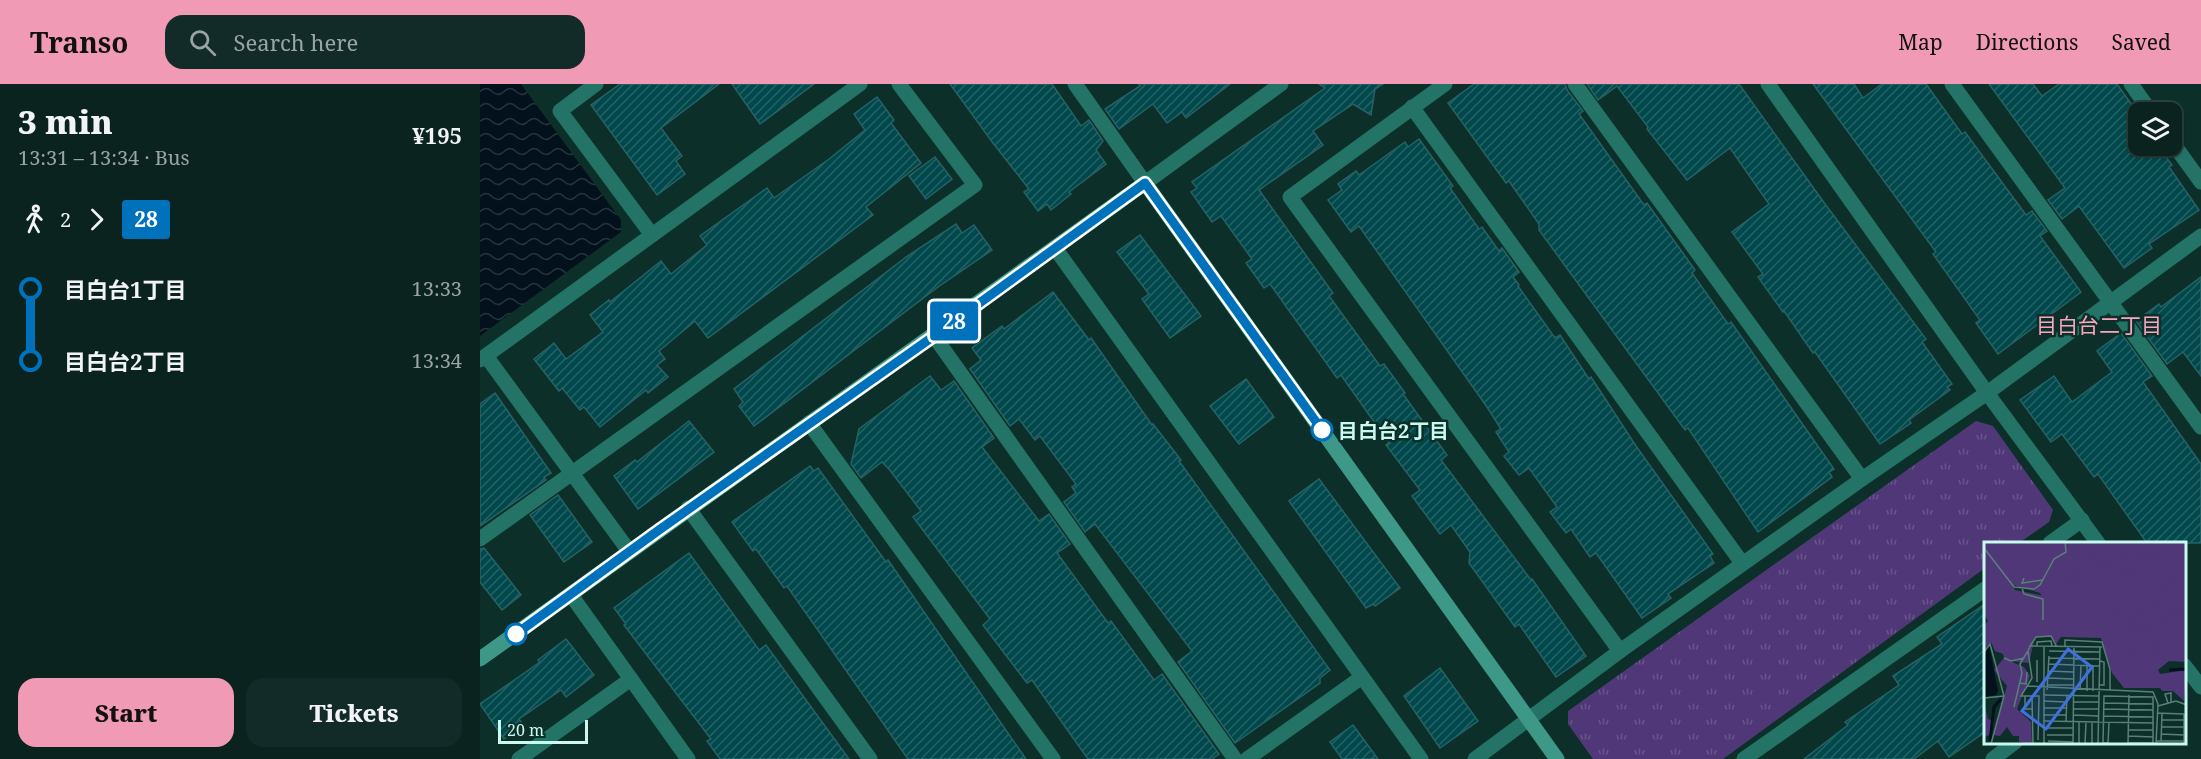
<!DOCTYPE html>
<html lang="en">
<head>
<meta charset="utf-8">
<style>
  body { margin:0; font-family:"Noto Serif","Noto Sans JP",serif; background:#132b28; color:#f1f3f6; height:100vh; display:flex; flex-direction:column; font-size:22px; white-space:nowrap }
  * { box-sizing:border-box; margin:0 }
  p { font-size:20px; color:#99a4a4 }
  .icon { flex:none; width:33px; height:33px; fill:none; stroke:currentColor; stroke-width:2; stroke-linecap:round; stroke-linejoin:round }
  .map { position:relative; flex:1; overflow:hidden }
  .sheet { display:flex; flex-direction:column; background:#0a231f; width:480px }
  .sheet>* { flex:none }
  .badge { padding:0 12px; border-radius:4px; font-size:21px; line-height:39px }
  .tools { position:absolute; left:1648px; top:18px; display:grid; gap:12px }
  .tools a { display:grid; place-items:center; width:54px; height:54px; border-radius:12px; background:#0a231f; box-shadow:0 2px 4px #0004,0 0 0 2px #2a403d; font-size:30px }
  .scale { position:absolute; left:18px; bottom:15px; width:90px; box-sizing:border-box; padding-left:6px; border:3px solid #cafaef; border-top:0; font-size:16px; line-height:21px; white-space:nowrap; color:#cafaef; -webkit-text-stroke:4px #0d2f29; paint-order:stroke }
  .map>.badge { position:absolute; translate:-50% -50%; box-shadow:0 0 0 3px #fff }
  .legs { display:flex; align-items:center; gap:9px; height:66px; padding:0 18px; font-size:20px }
  .legs p { margin-inline-start:auto }
  .summary { display:flex; align-items:center; justify-content:space-between; height:102px; padding:0 18px }
  h1 { font-size:33px; font-weight:800; line-height:45px }
  .action { display:flex; gap:12px; margin-top:auto; padding:12px 18px }
  .action a { flex:1; height:69px; border-radius:18px; background:#f09ab5; color:#111; font-size:24px; font-weight:800; line-height:69px; text-align:center }
  .action a+a { background:#132b28; color:#f1f3f6 }
  ul { padding:0 18px; list-style:none }
  li { display:flex; align-items:center; gap:21px; height:72px; font-size:22px }
  li i { display:grid; place-items:center; width:9px; height:100%; margin:0 8px; background:currentColor }
  li i::after { content:''; width:15px; height:15px; margin:-8px; border:4px solid; border-radius:50%; background:#0a231f }
  li p { margin-inline-start:auto }
  li:first-child i { background:linear-gradient(#0000 50%,currentColor 0) }
  li:last-child i { background:linear-gradient(currentColor 50%,#0000 0) }
  header { display:flex; align-items:center; gap:36px; box-sizing:border-box; height:84px; padding:0 30px; background:#f09ab5; color:#111 }
  header strong { font-size:28px }
  nav { display:flex; gap:33px; margin-inline-start:auto; font-size:21px }
  .search { width:420px; height:54px; background:#132b28; display:flex; align-items:center; gap:15px; box-sizing:border-box; padding:0 21px; border-radius:18px; color:#99a4a4; font-size:22px }
  main { display:flex; flex:1; min-height:0 }
  .map>svg:first-child { display:block }
  .park { fill:url(#park-tufts) }
  .water { fill:url(#water-waves) }
  .building { fill:url(#building-hatch); stroke:#266265; stroke-width:1.5 }
  .lines { fill:none; stroke-linecap:round; stroke-linejoin:round }
  .street { stroke:#237466; stroke-width:15 }
  .secondary { stroke:#3d9888; stroke-width:15 }
  .line-1-casing { stroke:#fff; stroke-width:14 }
  .line-1 { stroke:#0072bc; stroke-width:9 }
  .stop-1-dot { fill:#fff; stroke:#0072bc; stroke-width:3 }
  .labels { text-anchor:middle; dominant-baseline:central; stroke-width:5; stroke-linejoin:round; paint-order:stroke }
  .stop-label { font-size:20px; font-weight:bold; fill:#cafaef; stroke:#0d2f29; text-anchor:start }
  .neighbourhood-label { font-size:21px; fill:#f7a6bf; stroke:#0d2f29 }
  .inset-river { fill:none; stroke:#02111b; stroke-width:3 }
  .inset-road { fill:none; stroke:#598078; stroke-width:1.5 }
  .view { fill:#4070dd; fill-opacity:0.15; stroke:#4070dd; stroke-width:3 }
  .inset-edge { fill:none; stroke:#cafaef; stroke-width:3 }
</style>
</head>
<body>
<header>
<strong>Transo</strong>
<div class="search"><svg class="icon" aria-label="search" viewBox="0 0 24 24"><circle cx="10" cy="10" r="6"/><path d="M15 15l6 6"/></svg>Search here</div>
<nav><a>Map</a><a>Directions</a><a>Saved</a></nav>
</header>
<main>
<section class="sheet">
<div class="summary"><div><h1>3 min</h1><p>13:31 – 13:34 · Bus</p></div><b>¥195</b></div>
<div class="legs"><svg class="icon" aria-label="walk" viewBox="0 0 24 24"><circle cx="13" cy="4" r="2"/><path d="M13 8l-2 6 4 7M11 14l-3 7M7 12l3-4h3l4 4"/></svg>2<svg class="icon" aria-label="forward" viewBox="0 0 24 24"><path d="M9 5l7 7-7 7"/></svg><b class="badge" style="background:#0072bc;color:#fff">28</b></div>
<ul>
<li><i style="color:#0072bc"></i><b>目白台1丁目</b><p>13:33</p></li>
<li><i style="color:#0072bc"></i><b>目白台2丁目</b><p>13:34</p></li>
</ul>
<div class="action"><a>Start</a><a>Tickets</a></div>
</section>
<div class="map">
<svg width="1721" height="675" viewBox="0 0 1721 675">
  <defs>
    <pattern id="park-tufts" width="24" height="20" patternUnits="userSpaceOnUse" patternTransform="scale(1.5)"><rect width="24" height="20" fill="#503777"/><path d="M3 7l-1-3M5 7V3M7 7l1-3M15 17l-1-3M17 17v-4M19 17l1-3" fill="none" stroke="#68558b"/></pattern>
    <pattern id="water-waves" width="16" height="10" patternUnits="userSpaceOnUse" patternTransform="scale(1.5)"><rect width="16" height="10" fill="#02111b"/><path d="M0 5q4-4 8 0t8 0" fill="none" stroke="#26353c"/></pattern>
    <pattern id="building-hatch" width="6" height="6" patternUnits="userSpaceOnUse" patternTransform="scale(1.5)"><rect width="6" height="6" fill="#00484b"/><path d="M-1 1l2-2M0 6l6-6M5 7l2-2" fill="none" stroke="#246365"/></pattern>
  </defs>
  <rect width="100%" height="100%" fill="#0d2f29"/>
  <path class="park" d="M1496,337L1513,342L1573,426L1569,438L1539,459H1505V484L1243,675H1113L1088,640V627Z"/>
  <path class="water" d="M0,0H41L141,136V148L0,252Z"/>
  <g class="building">
    <path d="M140,0H239L181,44L202,72L196,77L205,90L177,111L111,21Z"/>
    <path d="M252,0H334L280,40Z"/>
    <path d="M470,0H572L601,42L609,36L623,57L616,66L626,80L589,108L591,110L571,126L567,120L558,127L544,108L549,105L513,59Z"/>
    <path d="M659,0H750L706,34L702,28L687,39L673,20L639,45L625,25L660,2Z"/>
    <path d="M839,0H903L895,5L891,31L873,20L833,47L843,61L779,106L853,209L849,212L900,282L904,280L925,309L923,310L967,371L961,376L1051,496L1052,495L1106,572L1076,593L1039,540L1035,543L989,479L990,468L971,441L960,450L932,412L940,406L906,361L909,359L861,291L857,294L790,200L784,204L766,179L772,175L741,132L732,138L711,108L717,104L712,98L845,4Z"/>
    <path d="M994,0H1085L1087,6L1103,27L1099,30L1164,121L1167,119L1215,186L1212,189L1248,240L1251,238L1354,385L1349,388L1352,393L1278,448L1208,344L1205,346L1059,146V140L1029,97L1026,99L968,19Z"/>
    <path d="M1107,0H1259L1345,120L1446,255L1442,258L1472,300L1467,303L1470,306L1429,336L1431,339L1400,360L1335,268L1333,269L1304,227L1303,228L1278,193L1283,190L1252,148L1289,120L1250,64L1207,96L1167,45L1168,43L1137,2L1118,16Z"/>
    <path d="M1333,0H1374L1383,14L1402,0H1446L1482,50L1485,48L1546,131L1552,127L1567,147L1560,152L1601,208L1518,270L1496,239L1500,236L1453,170L1456,168Z"/>
    <path d="M1509,0H1553L1562,12L1579,0H1637L1659,31V62H1678L1692,81L1689,83L1719,126L1669,160L1672,164L1644,184L1599,122L1582,135L1568,116L1585,104Z"/>
    <path d="M397,13L414,36L411,39L441,79L386,123L393,131L228,254L215,237L179,267L185,275L177,281L188,293L168,309L166,306L120,343L104,323L100,326L82,304L79,307L54,275L74,259L86,275L123,248L110,231L129,216L130,218L181,177L191,190L227,161L220,152L287,104L294,114L349,75L385,46L374,30Z"/>
    <path d="M939,55L973,102L970,104L999,145L1002,143L1019,167L1022,164L1034,181L1039,188L1033,193L1039,201L1038,202L1075,254L1080,251L1109,295L1111,293L1156,362L1233,470L1230,472L1234,479L1188,510L1191,514L1162,534L1116,469L1110,473L1091,445L1086,449L1070,428L1077,423L1049,384L1039,391L1024,372L1029,368L1016,348L1021,345L1007,323L879,142L871,148L848,116L862,106L858,100L876,87L879,91L925,58L928,63Z"/>
    <path d="M455,73L472,95L446,115L429,92Z"/>
    <path d="M476,140L482,149L494,141L512,166L458,203L274,342L259,322L263,318L254,305L426,173Z"/>
    <path d="M660,151L721,232L690,254L662,215L669,210L637,168Z"/>
    <path d="M1721,193V292L1703,268L1687,280L1656,237L1679,220L1681,223Z"/>
    <path d="M573,208L609,256L611,254L672,341L673,340L701,376L699,377L850,586L840,594V599L755,659L698,578L712,567L615,440L605,448L584,418L596,409L592,403L596,400L560,352L555,356L539,335L530,342L490,285L501,276L492,264L522,242L524,245Z"/>
    <path d="M1641,249L1672,292L1663,298L1721,380V459H1667L1618,390L1614,393L1582,350L1571,358L1540,316L1574,292L1592,318L1632,288L1617,267Z"/>
    <path d="M450,292L461,306L474,297L514,354L502,363L559,437L569,430L590,460L577,469L628,539L631,537L674,596L682,590L739,670L732,675H608L552,596L547,599L503,541L510,535L433,433L441,427L409,385L402,378L381,394L371,380L379,345Z"/>
    <path d="M766,295L794,333L759,360L730,322Z"/>
    <path d="M15,309L71,389L64,393L66,396L0,442V320Z"/>
    <path d="M209,337L234,368L158,425L134,392L155,376L157,378Z"/>
    <path d="M330,382L334,387L338,384L406,478L408,476L546,675H428L307,502L304,504L276,465L273,467L252,438Z"/>
    <path d="M839,395L920,504L895,522L893,520L886,524L809,417Z"/>
    <path d="M78,411L112,458L84,478L50,431Z"/>
    <path d="M4,464L41,511L22,526L0,498V465Z"/>
    <path d="M209,469L279,566L286,561L369,675H240L227,657L231,655L144,541L146,540L134,524Z"/>
    <path d="M1505,520V648L1469,673L1458,657L1434,675H1324L1368,641L1365,638L1419,601L1413,592L1462,560L1457,553Z"/>
    <path d="M86,555L114,591L86,613L81,606L39,635L44,642L24,655L0,620L60,578L58,576Z"/>
    <path d="M960,584L998,637L960,664L924,612Z"/>
    <path d="M873,641L898,675H862L850,658Z"/>
  </g>
  <g class="lines">
    <g class="street">
      <path d="M116,0L80,27L172,151"/>
      <path d="M595,0L665,99L801,0"/>
      <path d="M965,0L810,113L1140,567"/>
      <path d="M1095,0L1382,395"/>
      <path d="M1288,0L1507,309L1618,459"/>
      <path d="M1472,0L1721,343"/>
      <path d="M1651,0L1671,28"/>
      <path d="M932,23L1262,479"/>
      <path d="M1692,58L1721,98"/>
      <path d="M575,164L941,675"/>
      <path d="M454,252L755,675"/>
      <path d="M6,272L149,467"/>
      <path d="M0,276L380,0"/>
      <path d="M329,339L573,675"/>
      <path d="M208,424L390,675"/>
      <path d="M0,455L495,101L419,0"/>
      <path d="M1570,459L1602,436"/>
      <path d="M91,511L208,675"/>
      <path d="M1704,581L1721,603"/>
      <path d="M39,675L151,595"/>
      <path d="M767,675L882,593"/>
      <path d="M995,675L1140,567L1382,395L1507,309L1721,152"/>
      <path d="M1264,675L1505,505"/>
      <path d="M1513,675L1535,658"/>
    </g>
    <path class="secondary" d="M0,575L665,99L1077,675"/>
  </g>
  <g class="lines">
    <defs>
      <path id="line-1" d="M36,550L179,446L454,252L665,99L842,346"/>
    </defs>
    <use href="#line-1" class="line-1-casing"/>
    <use href="#line-1" class="line-1"/>
  </g>
  <g class="stop-1-dot">
    <circle cx="842" cy="346" r="10"/>
    <circle cx="36" cy="550" r="10"/>
  </g>
  <g class="labels">
    <g class="stop-label">
      <text x="858" y="346">目白台2丁目</text>
    </g>
    <g class="neighbourhood-label">
      <text x="1619" y="241">目白台二丁目</text>
    </g>
  </g>
  <g transform="translate(1504 458)">
    <rect width="202" height="202" fill="#0d2f29"/>
    <path d="M0,0H169L202,6V89L174,117L150,123L133,96L72,74L56,51L19,40Z" fill="#503777"/>
    <path d="M0,0H9L8,6L19,17L20,29L31,48L61,54L71,63L70,68L88,77L127,85L136,93L147,112L159,106L157,102H161L162,95L144,83L146,79L162,93L161,88L183,73L177,97L167,108L170,114L167,117L192,97L198,82L202,81V120L185,119L174,128L176,132L202,128L200,159L189,149H178L176,146H140L128,131L117,96L77,95L72,102L67,94L51,95L45,121L26,119L40,125L46,134L33,167L47,180L48,202L35,200V194H29L23,185L16,194L9,193L23,144L10,128L20,116L19,112L11,109L7,100L0,107V83L4,79L0,72ZM83,0H89L117,20L153,32L147,35L109,20L99,12L91,13ZM146,0H202V7L197,9L192,21L193,30L189,31L185,21L175,17L185,15L186,10ZM125,4L145,12L176,14L167,17L165,21L159,17L149,19L128,10ZM84,5L89,8L96,38L91,41L68,34L53,49L70,18L82,12ZM79,15L93,36L92,38L71,27L72,18ZM189,32L195,42V61L202,79L192,70L183,72L191,67L185,60L181,65V58L176,57V61L167,64ZM125,67L145,74L150,68L165,70L138,80ZM0,160L4,177L10,179L8,192L0,195Z" fill="#503777" fill-rule="evenodd"/>
    <path d="M5,102L14,149L12,153L0,155V115Z" fill="#02111b"/>
    <path class="inset-river" d="M185,128L203,127M6,199L10,165L17,157"/>
    <path class="inset-road" d="M0,6L30,45L50,47L56,43L70,17L82,10L81,0M40,36L38,41L59,38M38,46L40,52L59,57V78M46,104L52,95L67,94L73,105M53,104L118,105M81,105V98L118,100L126,127V149M65,109L116,110M0,110L6,102L20,154M20,116L27,119L40,116M65,116L116,117M64,122L116,124M64,129L89,130M64,136L89,137M53,140V118M36,141L42,142L43,130M64,143H89M115,143H120V120L116,119M43,144L169,150L174,162L172,202M63,148L65,114M96,148L97,123M103,149V123M109,149V123M59,153L115,154M41,154H55L54,198M48,154L49,202M0,156L20,154M59,159L82,160M89,160H115M120,161L169,162M184,161L181,152L187,151V160M174,164L192,159L203,163M30,165L38,131L36,122L44,109M59,166H83M48,167H41V154H37L48,136L44,109L46,104H53V100L67,99L68,104M89,167H115M119,167L169,168M173,171L200,172M59,173H82M89,173L115,174M119,174L169,175M177,178H200M59,179L169,181M82,180L83,153M125,181L124,201H119L120,154L169,155V202M177,185H200M63,186H89M144,188H169M177,192L200,193M63,193H89M144,194L169,195M64,199L89,200M172,199H203M177,199L178,172M144,201H169M7,202L20,154M60,202V104M89,202L90,105M95,202V180M101,202L102,180M108,202V180M114,202L116,105M144,202L145,153M200,202V172"/>
    <path class="view" d="M84,107L108,125L62,187L38,169Z"/>
    <rect width="202" height="202" class="inset-edge"/>
  </g>
</svg>
<div class="tools">
<a><svg class="icon" aria-label="layers" viewBox="0 0 24 24"><path d="M12 4l9 5-9 5-9-5zM3 14l9 5 9-5"/></svg></a>
</div>
<div class="scale">20 m</div>
<b class="badge" style="left:474px;top:237px;background:#0072bc;color:#fff">28</b>
</div>
</main>
</body>
</html>
